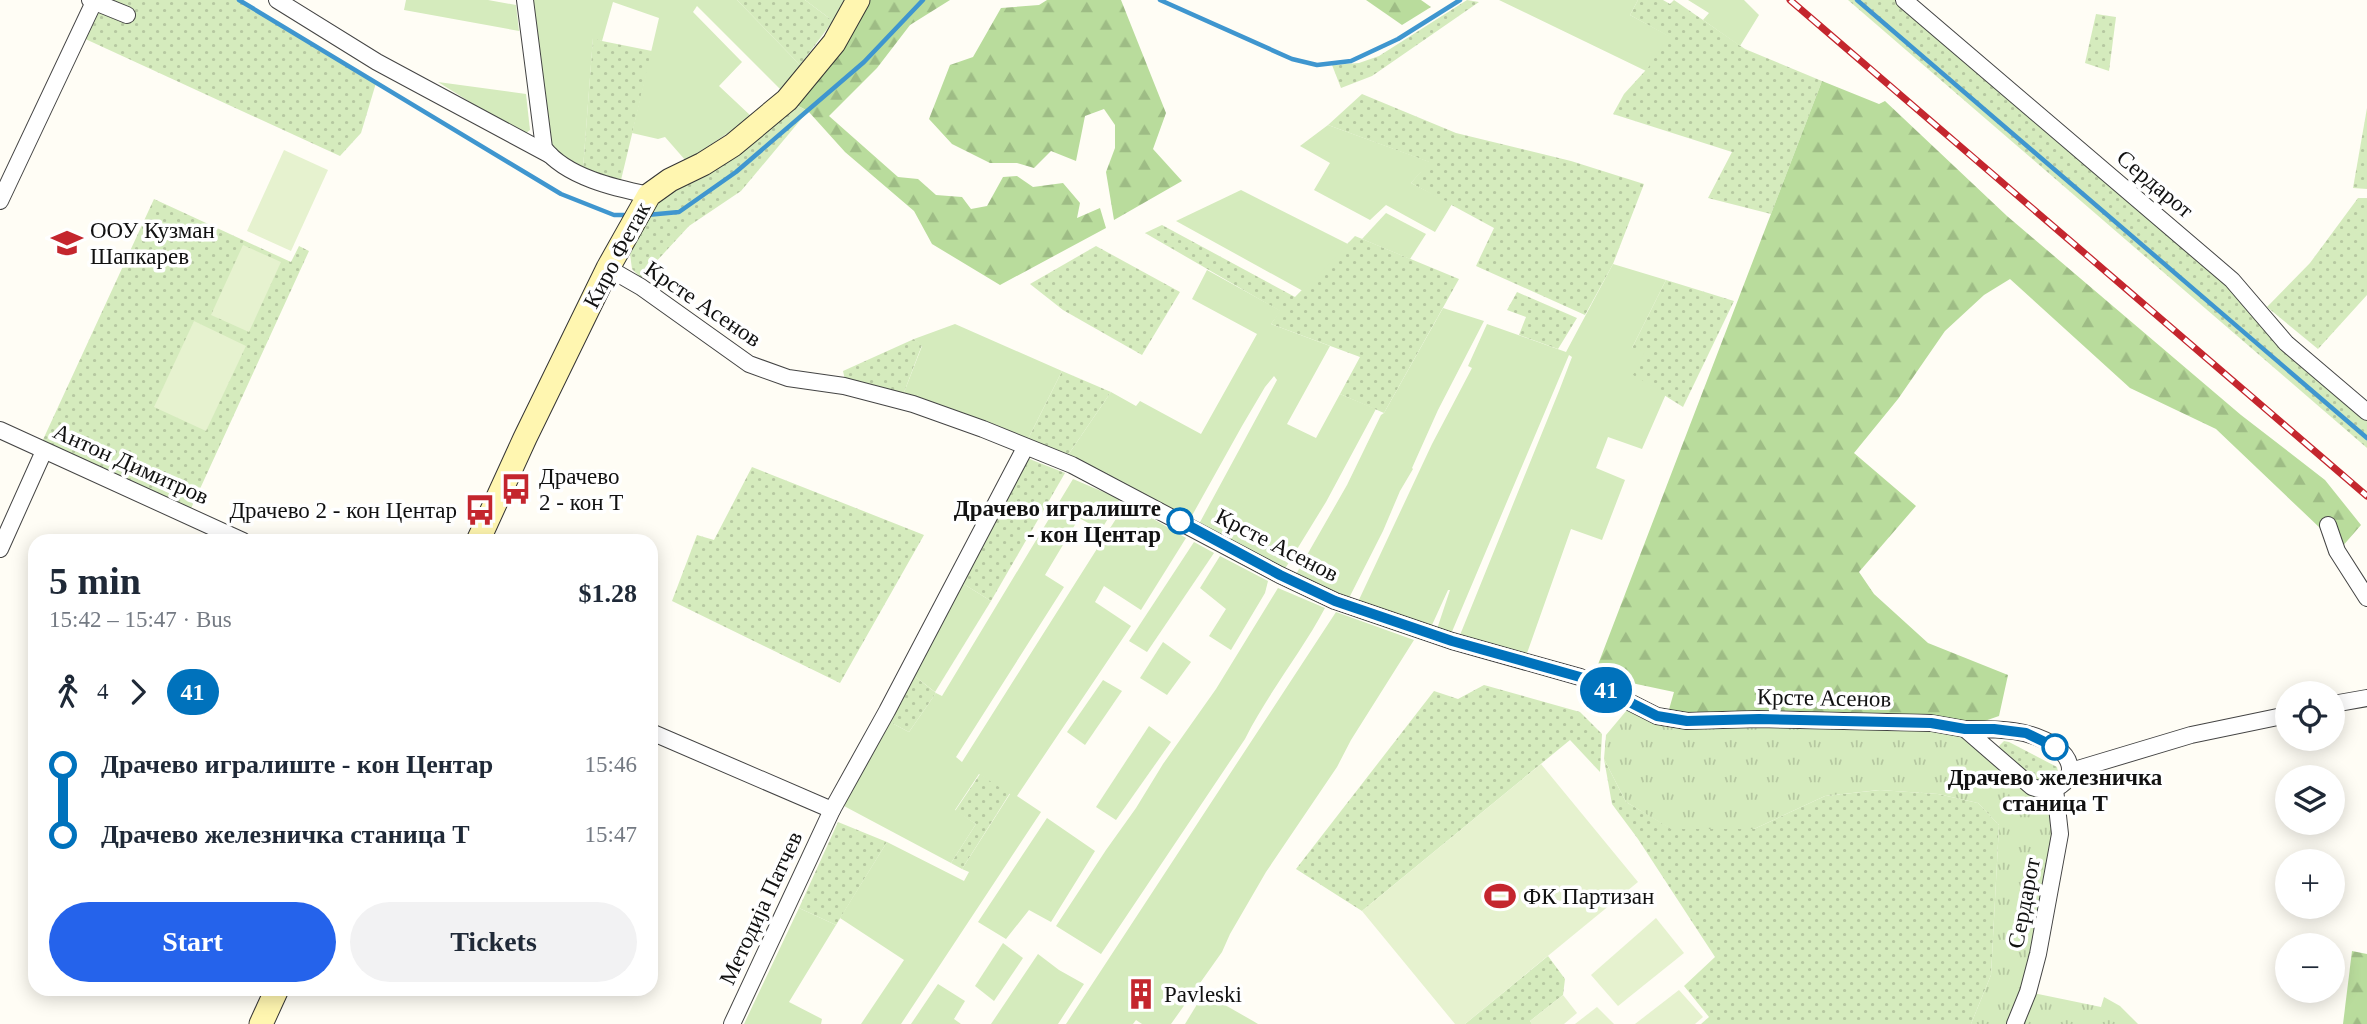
<!DOCTYPE html>
<html lang="en">
<head>
<meta charset="utf-8">
<style>
  body { margin:0; font-family:Georgia,serif; background:#f2f2f3; color:#1f2937; height:100vh; display:flex; flex-direction:column; font-size:26px; white-space:nowrap }
  * { box-sizing:border-box; margin:0 }
  p { font-size:23px; color:#747a83 }
  .icon { flex:none; width:38px; height:38px; fill:none; stroke:currentColor; stroke-width:2; stroke-linecap:round; stroke-linejoin:round }
  .map { position:relative; flex:1; overflow:hidden }
  .panel { position:absolute; left:28px; top:534px; width:630px; height:462px; display:flex; flex-direction:column; background:#fff; border-radius:21px; box-shadow:0 4px 18px #0003 }
  .panel>* { flex:none }
  .badge { padding:0 14px; border-radius:23px; font-size:24px; line-height:46px }
  .controls { position:absolute; left:2275px; top:681px; display:grid; gap:14px }
  .controls a { display:grid; place-items:center; width:70px; height:70px; border-radius:50%; background:#fff; box-shadow:0 4px 18px #0003; font-size:35px }
  .map>.badge { position:absolute; translate:-50% -50%; box-shadow:0 0 0 4px #fff }
  .legs { display:flex; align-items:center; gap:10px; height:77px; padding:0 21px; font-size:23px }
  .legs p { margin-inline-start:auto }
  .overview { display:flex; align-items:center; justify-content:space-between; height:119px; padding:0 21px }
  h1 { font-size:38px; font-weight:800; line-height:52px }
  .action { display:flex; gap:14px; margin-top:auto; padding:14px 21px }
  .action a { flex:1; height:80px; border-radius:42px; background:#2563eb; color:#fff; font-size:28px; font-weight:800; line-height:80px; text-align:center }
  .action a+a { background:#f2f2f3; color:#1f2937 }
  ul { padding:0 21px; list-style:none }
  li { display:flex; align-items:center; gap:24px; height:70px; font-size:26px }
  li i { display:grid; place-items:center; width:10px; height:100%; margin:0 9px; background:currentColor }
  li i::after { content:''; width:18px; height:18px; margin:-9px; border:5px solid; border-radius:50%; background:#fff }
  li p { margin-inline-start:auto }
  li:first-child i { background:linear-gradient(#0000 50%,currentColor 0) }
  li:last-child i { background:linear-gradient(currentColor 50%,#0000 0) }
  .map>svg:first-child { display:block }
  .grass { fill:url(#grass-dots) }
  .forest { fill:url(#forest-firs) }
  .park { fill:url(#park-tufts) }
  .garden { fill:#d5ebbd }
  .pitch { fill:#e6f2cf }
  .lines { fill:none; stroke-linecap:round; stroke-linejoin:round }
  .stream { stroke:#3f96cf; stroke-width:4.5 }
  .street-casing { stroke:#444; stroke-width:18 }
  .secondary-casing { stroke:#333; stroke-width:25 }
  .street { stroke:#fff; stroke-width:16 }
  .secondary { stroke:#fff6b0; stroke-width:23 }
  .rail-casing { stroke:#c4262e; stroke-width:7 }
  .rail { stroke:#fff; stroke-width:4.5; stroke-dasharray:13; stroke-linecap:butt }
  .line-1-casing { stroke:#fff; stroke-width:16 }
  .line-1 { stroke:#0072bc; stroke-width:10 }
  .stop-1-dot { fill:#fff; stroke:#0072bc; stroke-width:3.5 }
  .labels { text-anchor:middle; dominant-baseline:central; stroke-width:7; stroke-linejoin:round; paint-order:stroke }
  .street-label { font-size:23px; fill:#111; stroke:#fff }
  .poi-label { font-size:23px; fill:#111; stroke:#fff; text-anchor:start }
  .stop-label { font-size:23px; font-weight:bold; fill:#111; stroke:#fff; text-anchor:end }
</style>
</head>
<body>
<div class="map">
<svg width="2367" height="1024" viewBox="0 0 2367 1024">
  <defs>
    <pattern id="grass-dots" width="8" height="8" patternUnits="userSpaceOnUse" patternTransform="scale(1.75)"><rect width="8" height="8" fill="#d5ebbd"/><path d="M2 2h.1M6 6h.1" fill="none" stroke="#b6c8a1" stroke-width="1.8" stroke-linecap="round"/></pattern>
    <pattern id="forest-firs" width="22" height="20" patternUnits="userSpaceOnUse" patternTransform="scale(1.75)"><rect width="22" height="20" fill="#b9dc9c"/><path d="M5 1l3.5 6h-7zM16 11l3.5 6h-7z" fill="#9ebc85"/></pattern>
    <pattern id="park-tufts" width="24" height="20" patternUnits="userSpaceOnUse" patternTransform="scale(1.75)"><rect width="24" height="20" fill="#d5ebbd"/><path d="M3 7l-1-3M5 7V3M7 7l1-3M15 17l-1-3M17 17v-4M19 17l1-3" fill="none" stroke="#b6c8a1"/></pattern>
  </defs>
  <rect width="100%" height="100%" fill="#fffdf5"/>
  <g class="grass">
    <path d="M99,0H239L376,83L361,133L340,156L81,37Z"/>
    <path d="M737,0H805L833,21L800,65Z"/>
    <path d="M1467,0L1479,2L1372,76L1341,88L1332,65L1359,63L1379,56Z"/>
    <path d="M1638,0H1663L1670,4L1674,0L1745,49L1822,81L1771,214L1708,198L1732,152L1613,114L1624,94L1645,71L1668,36L1630,15Z"/>
    <path d="M1848,0H1904L2232,280L2367,412V448Z"/>
    <path d="M2096,14L2116,17L2109,71L2085,63Z"/>
    <path d="M593,37L602,41L652,51L621,180L583,169Z"/>
    <path d="M1362,94L1456,133L1571,161L1644,184L1613,264L1585,315L1476,266L1494,228L1411,183L1429,162L1328,125Z"/>
    <path d="M792,103L808,111L741,191L689,226L641,278L632,269L630,254L632,241L648,202Z"/>
    <path d="M2367,108V189L2353,188Z"/>
    <path d="M2358,198H2367V295L2318,349L2267,307L2310,263Z"/>
    <path d="M154,199L291,262L299,246L309,251L188,515L41,444Z"/>
    <path d="M1162,225L1295,297L1355,236L1459,279L1384,413L1340,394L1360,357L1271,324L1280,311L1145,233Z"/>
    <path d="M1096,246L1180,292L1142,355L1063,310L1030,284Z"/>
    <path d="M1666,280L1734,301L1683,407L1632,375V348Z"/>
    <path d="M1517,292L1577,318L1558,349L1519,335L1526,317L1507,310Z"/>
    <path d="M914,339L922,345L903,395L845,380L843,371Z"/>
    <path d="M1062,371L1111,392L1066,458L1027,441Z"/>
    <path d="M1027,458L1065,473L991,601L962,583Z"/>
    <path d="M752,467L924,535L840,683L672,601L697,535L714,540Z"/>
    <path d="M912,674L936,693L909,732L888,721Z"/>
    <path d="M1484,685L1580,712L1602,734L1600,772L1570,740L1362,911L1296,869L1434,691L1458,699Z"/>
    <path d="M2004,741L2009,742L2057,767L2058,772L2055,781L2038,785L2003,753L1999,746Z"/>
    <path d="M1604,759L1626,802L1672,829H1754L1825,796L1880,790L1938,794L1978,803L1999,825L1991,975L1971,1024H1701L1709,1017L1684,986L1715,957L1638,839L1612,804Z"/>
    <path d="M980,774L1010,793L962,869L951,863L976,824L955,811Z"/>
    <path d="M838,822L887,842L836,925L799,908Z"/>
    <path d="M1548,956L1565,979L1563,995L1530,1021L1532,1024H1465Z"/>
  </g>
  <g class="forest">
    <path d="M858,0H950L910,25L877,68L829,116L898,177L918,179L936,195L962,197L971,209L987,206L1003,177L1017,176L1033,187L1063,183L1080,203L1077,218L1100,208L1106,228L1000,285L932,244L914,211L845,152L808,111L787,100Z"/>
    <path d="M1047,0H1121L1166,113L1153,149L1182,181L1114,220L1106,172L1115,148V125L1104,109L1085,116L1076,161L1051,151L1034,168L1017,163H990L952,144L929,119L950,65L973,57L1001,8L1039,5Z"/>
    <path d="M1366,0H1421L1431,7L1402,25Z"/>
    <path d="M1822,81L1879,104L1885,101L2007,216L2241,415L2325,480L2361,525L2341,548L2216,429L2130,388L2010,279L1984,295L1945,331L1898,399L1854,453L1916,506L1859,572L1874,594L1928,643L2008,675L1999,716L1973,725L1668,713L1674,692L1594,675Z"/>
    <path d="M2352,951L2367,954V1024H2343Z"/>
  </g>
  <path class="park" d="M1632,704L1657,716L1965,729L2018,776L2055,789L2061,822L2029,992L2101,1007L2104,997L2120,1006L2138,1024H1971L1991,975L1999,825L1978,803L1938,794L1879,790L1825,796L1754,829H1671L1626,802L1604,759L1606,735Z"/>
  <g class="garden">
    <path d="M406,0H488L516,5L519,31L404,10Z"/>
    <path d="M531,0H737L802,67L780,89L697,6L693,12L742,62L719,86L752,117L686,161L665,137L658,139L632,133L659,18L613,2L602,41L593,38L583,169L553,150L548,142L542,97L540,56Z"/>
    <path d="M805,0H847L833,21Z"/>
    <path d="M1499,0H1638L1630,15L1669,36L1646,71Z"/>
    <path d="M1688,0H1744L1759,15L1740,46L1703,20L1709,13Z"/>
    <path d="M438,82L526,94L530,130L525,134L515,130Z"/>
    <path d="M1328,125L1430,162L1411,183L1452,204L1435,232L1386,205L1370,220L1314,190L1330,163L1300,146Z"/>
    <path d="M1241,190L1348,244L1303,291L1176,221Z"/>
    <path d="M1386,213L1426,234L1410,259L1362,239Z"/>
    <path d="M1613,264L1666,280L1632,348L1645,351L1633,375L1666,394L1642,449L1608,437L1596,468L1625,480L1602,540L1571,529L1526,656L1460,635L1559,391L1572,357L1569,355L1451,634L1437,629L1450,590H1448L1432,625L1357,604L1432,444L1472,368L1468,366L1487,324L1566,352Z"/>
    <path d="M1207,270L1281,311L1271,324L1330,346L1287,424L1316,438L1340,394L1376,409L1326,502L1283,572L1199,524L1277,380L1274,376L1265,387L1242,426L1189,521L1066,458L1111,392L1136,406L1140,401L1201,434L1257,334L1192,299Z"/>
    <path d="M1443,308L1484,321L1438,410L1412,468L1413,469L1400,491L1383,531L1348,600L1295,576L1347,485L1381,415L1384,413Z"/>
    <path d="M955,324L1062,371L1027,441L903,395L922,346L914,339Z"/>
    <path d="M1073,479L1120,499L1101,530L1079,518L1045,575L1064,587L956,757L962,762L1126,503L1186,538L1141,610L1104,586L1095,602L1131,626L1017,796L1041,812L901,1024H861L904,960L840,918L887,842L964,881L969,872L962,869L1010,794L979,774L955,810L976,824L951,863L844,806L888,721L909,732L936,693L942,696Z"/>
    <path d="M1194,542L1214,553L1147,652L1129,641Z"/>
    <path d="M1220,556L1268,581L1265,593L1231,650L1209,636L1226,609L1200,588Z"/>
    <path d="M962,583L991,601L935,692L912,674Z"/>
    <path d="M1278,588L1325,608C1301,653 1268,693 1245,739L1101,954L1056,926L1106,850L1136,808L1163,764L1216,689Z"/>
    <path d="M1336,612L1414,640L1351,740L1337,767L1266,872L1230,934L1222,952L1171,1024H1142L1136,1020L1133,1024H1066Z"/>
    <path d="M1163,642L1191,662L1167,695L1140,678Z"/>
    <path d="M1103,680L1122,691L1085,745L1067,732Z"/>
    <path d="M1149,726L1171,742L1116,820L1096,807Z"/>
    <path d="M1047,818L1095,851L1051,922L1029,910L1006,939L978,922Z"/>
    <path d="M799,908L836,925L789,1002L822,1019L821,1024H744Z"/>
    <path d="M1003,943L1023,958L994,1001L975,986Z"/>
    <path d="M1038,954L1059,970L1084,984L1058,1024H991Z"/>
    <path d="M938,984L965,1001L954,1019L961,1024H911Z"/>
    <path d="M1204,993L1253,1021L1258,1024H1185Z"/>
  </g>
  <g class="pitch">
    <path d="M284,150L328,170L291,251L247,231Z"/>
    <path d="M243,245L281,262L249,332L211,315Z"/>
    <path d="M194,321L246,346L206,431L154,407Z"/>
    <path d="M1541,764L1638,882L1465,1024H1455L1362,911Z"/>
    <path d="M1656,918L1684,953L1618,1006L1591,975Z"/>
    <path d="M1679,990L1703,1017L1695,1024H1635Z"/>
    <path d="M1563,995L1577,1013L1564,1024H1532L1530,1021Z"/>
    <path d="M1597,1007L1614,1024H1575Z"/>
  </g>
  <g class="lines">
    <g class="stream">
      <path d="M239,0L561,194L614,215H624"/>
      <path d="M1160,0L1292,59L1317,65L1351,61L1398,39L1460,0"/>
      <path d="M1857,0L2367,438"/>
      <path d="M647,215L679,212L736,172L864,62L923,0"/>
    </g>
    <defs>
      <g id="street">
        <path d="M90,0L127,15"/>
        <path d="M277,0L377,62L550,155"/>
        <path d="M525,0L544,148C566,177 615,188 649,195"/>
        <path d="M1904,0L2232,280L2286,343L2367,412"/>
        <path d="M0,201L94,2"/>
        <path d="M608,268L641,287L749,364L788,378L844,386L913,404L983,429L1072,465L1280,575L1335,601L1452,641L1580,677L1657,716L1687,721L1758,719L1931,723L1965,729"/>
        <path d="M0,430L243,541"/>
        <path d="M2328,525L2337,551L2367,598"/>
        <path d="M0,549L44,451"/>
        <path d="M2333,704L2367,698"/>
        <path d="M1965,729C1995,729 2030,728 2056,747C2086,769 2063,798 2032,787Z"/>
        <path d="M651,732L832,810"/>
        <path d="M2071,771L2191,735L2287,715"/>
        <path d="M732,1024L832,810L887,711L1025,448"/>
        <path d="M2015,1024L2028,992L2038,954L2060,834L2055,789"/>
      </g>
      <g id="secondary">
        <path d="M478,541L525,438L608,268L649,195L670,180L703,164L733,145L787,100L834,43L858,0"/>
        <path d="M261,1024L277,989"/>
      </g>
    </defs>
    <use href="#street" class="street-casing"/>
    <use href="#secondary" class="secondary-casing"/>
    <use href="#street" class="street"/>
    <use href="#secondary" class="secondary"/>
    <defs>
      <path id="rail" d="M1790,0L2367,496"/>
    </defs>
    <use href="#rail" class="rail-casing"/>
    <use href="#rail" class="rail"/>
  </g>
  <g class="lines">
    <defs>
      <path id="line-1" d="M1180,521L1280,575L1335,601L1452,641L1580,677L1657,716L1687,721L1759,719L1931,723L1965,729H1994L2026,733L2055,747"/>
    </defs>
    <use href="#line-1" class="line-1-casing"/>
    <use href="#line-1" class="line-1"/>
  </g>
  <defs>
    <symbol id="school-bare" viewBox="-9 -9 18 18"><path d="M0-5L7-2L0 1L-7-2ZM-4 1L0 2.5L4 1V4Q0 6-4 4Z" fill="#c4262e" stroke="#fff" stroke-width="2.5" paint-order="stroke"/></symbol>
    <symbol id="bus-bare" viewBox="-9 -9 18 18"><path d="M-5-6H5V4H4V6H2V4H-2V6H-4V4H-5ZM-3.5-4V0h7V-4ZM-3.5 1.2v1.5H-2V1.2ZM2 1.2v1.5H3.5V1.2Z" fill="#c4262e" stroke="#fff" stroke-width="2.5" paint-order="stroke"/></symbol>
    <symbol id="stadium-bare" viewBox="-9 -9 18 18"><path d="M0-5a6.5 5 0 1 0 0 10a6.5 5 0 1 0 0-10ZM-3.5-1.8h7v3.6h-7Z" fill="#c4262e" stroke="#fff" stroke-width="2.5" paint-order="stroke"/></symbol>
    <symbol id="building-bare" viewBox="-9 -9 18 18"><path d="M-4-6H4V6H1V3H-1V6H-4ZM-2.5-4.3h1.7v1.8h-1.7ZM.8-4.3h1.7v1.8H.8ZM-2.5-1h1.7V.8h-1.7ZM.8-1h1.7V.8H.8Z" fill="#c4262e" stroke="#fff" stroke-width="2.5" paint-order="stroke"/></symbol>
  </defs>
  <g fill-rule="evenodd">
    <use href="#school-bare" x="45" y="221" width="44" height="44"/>
    <use href="#bus-bare" x="494" y="467" width="44" height="44"/>
    <use href="#bus-bare" x="458" y="488" width="44" height="44"/>
    <use href="#stadium-bare" x="1478" y="874" width="44" height="44"/>
    <use href="#building-bare" x="1119" y="972" width="44" height="44"/>
  </g>
  <g class="stop-1-dot">
    <circle cx="1180" cy="521" r="12"/>
    <circle cx="2055" cy="747" r="12"/>
  </g>
  <g class="labels">
    <g class="street-label">
      <text transform="translate(2155 184) rotate(40)">Сердарот</text>
      <text transform="translate(617 255) rotate(-62)">Киро Фетак</text>
      <text transform="translate(703 304) rotate(34)">Крсте Асенов</text>
      <text transform="translate(131 464) rotate(24)">Антон Димитров</text>
      <text transform="translate(1277 545) rotate(27)">Крсте Асенов</text>
      <text transform="translate(1824 698) rotate(1)">Крсте Асенов</text>
      <text transform="translate(2024 903) rotate(-79)">Сердарот</text>
      <text transform="translate(761 908) rotate(-65)">Методија Патчев</text>
    </g>
    <g class="poi-label">
      <text x="90" y="230">ООУ Кузман<tspan x="90" dy="26">Шапкарев</tspan></text>
      <text x="539" y="476">Драчево<tspan x="539" dy="26">2 - кон T</tspan></text>
      <text x="457" y="510" text-anchor="end">Драчево 2 - кон Центар</text>
      <text x="1523" y="896">ФК Партизан</text>
      <text x="1164" y="994">Pavleski</text>
    </g>
    <g class="stop-label">
      <text x="1161" y="508">Драчево игралиште<tspan x="1161" dy="26">- кон Центар</tspan></text>
      <text x="2055" y="777" text-anchor="middle">Драчево железничка<tspan x="2055" dy="26">станица Т</tspan></text>
    </g>
  </g>
</svg>
<div class="controls">
<a><svg class="icon" aria-label="locate" viewBox="0 0 24 24"><circle cx="12" cy="12" r="6"/><path d="M12 2v4M12 18v4M2 12h4M18 12h4"/></svg></a>
<a><svg class="icon" aria-label="layers" viewBox="0 0 24 24"><path d="M12 4l9 5-9 5-9-5zM3 14l9 5 9-5"/></svg></a>
<a>+</a>
<a>−</a>
</div>
<b class="badge" style="left:1606px;top:690px;background:#0072bc;color:#fff">41</b>
<section class="panel">
<div class="overview"><div><h1>5 min</h1><p>15:42 – 15:47 · Bus</p></div><b>$1.28</b></div>
<div class="legs"><svg class="icon" aria-label="walk" viewBox="0 0 24 24"><circle cx="13" cy="4" r="2"/><path d="M13 8l-2 6 4 7M11 14l-3 7M7 12l3-4h3l4 4"/></svg>4<svg class="icon" aria-label="forward" viewBox="0 0 24 24"><path d="M9 5l7 7-7 7"/></svg><b class="badge" style="background:#0072bc;color:#fff">41</b></div>
<ul>
<li><i style="color:#0072bc"></i><b>Драчево игралиште - кон Центар</b><p>15:46</p></li>
<li><i style="color:#0072bc"></i><b>Драчево железничка станица Т</b><p>15:47</p></li>
</ul>
<div class="action"><a>Start</a><a>Tickets</a></div>
</section>
</div>
</body>
</html>
